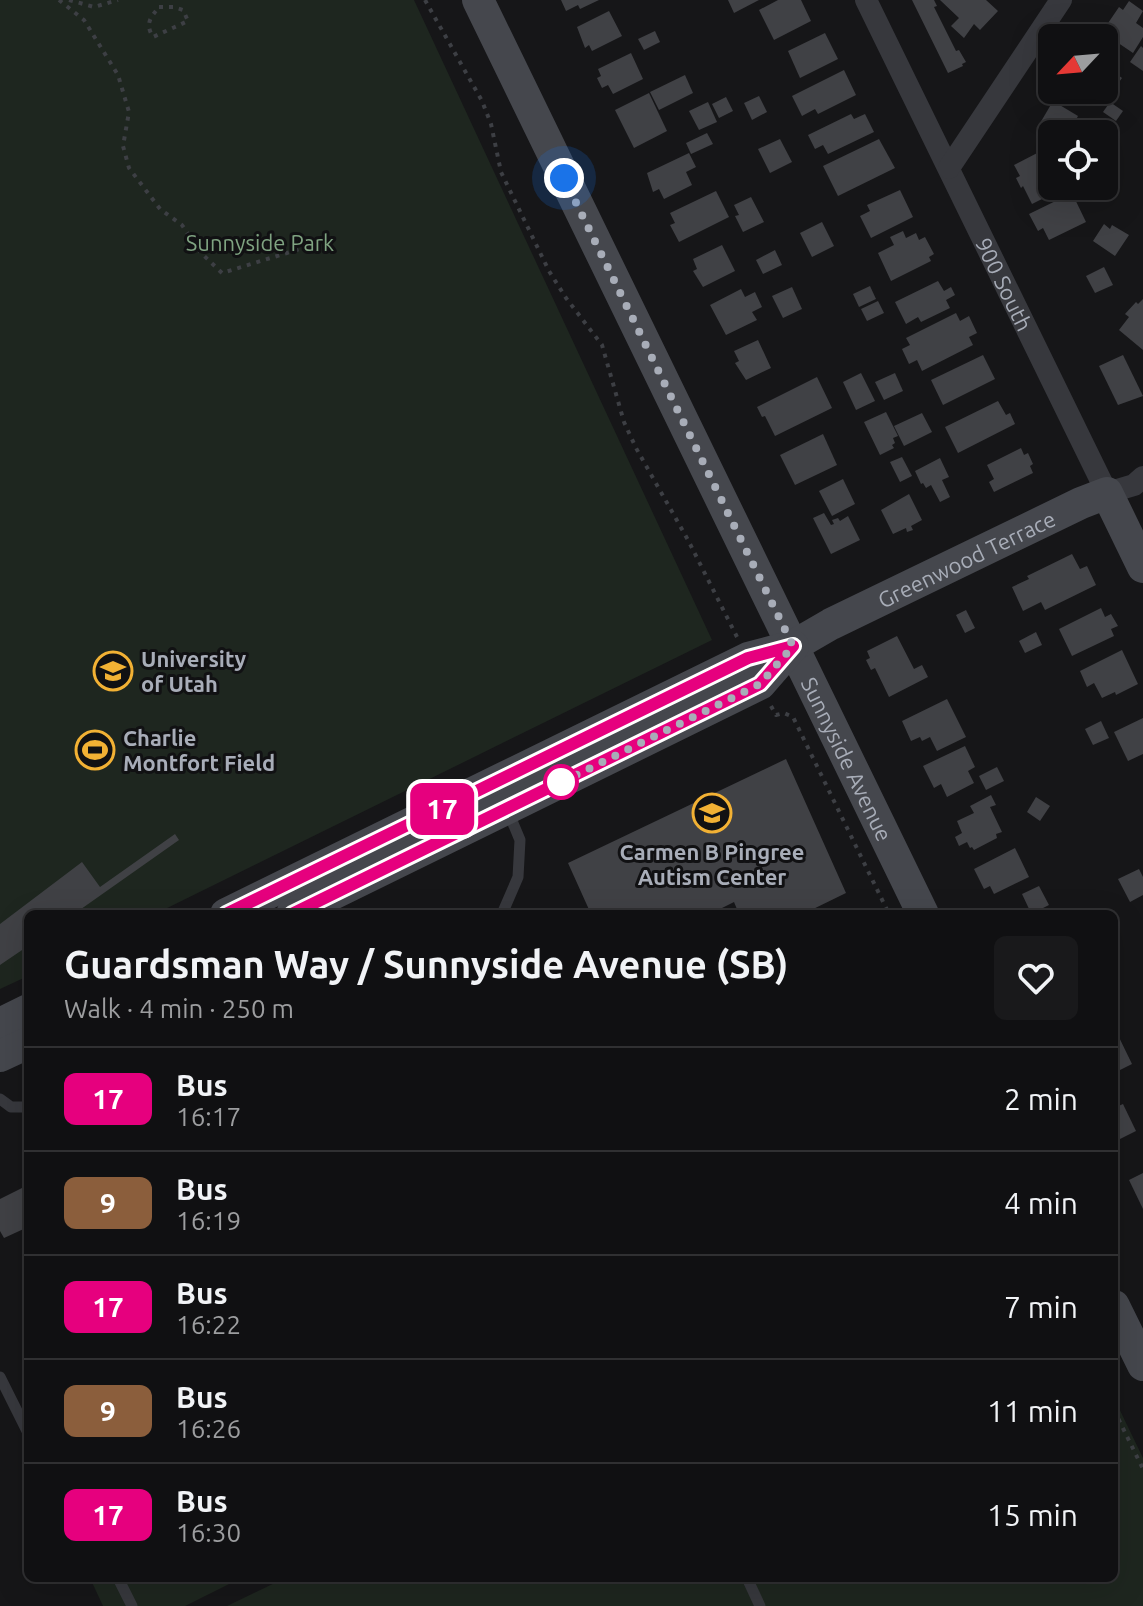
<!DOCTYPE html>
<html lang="en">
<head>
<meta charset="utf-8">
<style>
  body { margin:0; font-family:Ubuntu,sans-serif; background:#19191b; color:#f1f3f6; height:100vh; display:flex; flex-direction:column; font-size:30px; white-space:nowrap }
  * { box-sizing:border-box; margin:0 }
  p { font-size:26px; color:#9c9d9f }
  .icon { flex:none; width:44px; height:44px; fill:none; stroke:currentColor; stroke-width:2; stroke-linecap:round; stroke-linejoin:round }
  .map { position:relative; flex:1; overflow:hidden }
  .panel { position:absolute; left:24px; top:910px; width:1094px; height:672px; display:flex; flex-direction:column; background:#101012; border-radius:12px; box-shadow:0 8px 32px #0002,0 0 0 2px #303032 }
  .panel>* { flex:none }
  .badge { padding:0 16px; border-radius:12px; font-size:28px; line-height:52px }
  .needle { width:52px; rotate:244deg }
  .fabs { position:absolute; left:1038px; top:24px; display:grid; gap:16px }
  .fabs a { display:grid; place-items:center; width:80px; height:80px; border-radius:12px; background:#101012; box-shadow:0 8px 32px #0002,0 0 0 2px #303032; font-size:40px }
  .you { position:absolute; width:40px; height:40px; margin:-20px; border:6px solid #fff; border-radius:50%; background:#1a73e8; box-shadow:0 0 0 12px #1a73e833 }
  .map>.badge { position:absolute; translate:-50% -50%; box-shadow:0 0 0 4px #fff }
  .round { display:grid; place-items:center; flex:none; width:84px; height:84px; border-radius:12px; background:#19191b }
  .headline { display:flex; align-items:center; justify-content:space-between; height:136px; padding:0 40px }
  h1 { font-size:38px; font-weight:700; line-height:60px }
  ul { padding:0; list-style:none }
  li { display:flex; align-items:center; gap:24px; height:104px; padding:0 40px; border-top:2px solid #303032 }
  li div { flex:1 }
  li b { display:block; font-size:30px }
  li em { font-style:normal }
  li .badge { min-width:88px; font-weight:700; text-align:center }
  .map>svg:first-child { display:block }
  .green { fill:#1e261f }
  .building { fill:#404145 }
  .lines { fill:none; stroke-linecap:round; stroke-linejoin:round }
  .path { stroke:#3d3f44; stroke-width:4; stroke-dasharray:4 6; stroke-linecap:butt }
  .lane { stroke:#37383d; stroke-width:11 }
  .street { stroke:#37383d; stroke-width:22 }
  .secondary { stroke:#45474d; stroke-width:32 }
  .line-casing { stroke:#fff; stroke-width:18 }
  .line { stroke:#e6007e; stroke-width:12 }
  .walk { stroke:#a8adb8; stroke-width:8; stroke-dasharray:0 14.4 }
  .stop-dot { fill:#fff; stroke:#e6007e; stroke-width:4 }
  .labels { text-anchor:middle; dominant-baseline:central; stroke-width:6; stroke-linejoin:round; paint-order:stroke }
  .park-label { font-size:22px; fill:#7fa381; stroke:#111113 }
  .street-label { font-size:22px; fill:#a8adb8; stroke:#111113 }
  .poi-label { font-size:22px; font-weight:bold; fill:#a8adb8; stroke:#111113; text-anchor:start }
</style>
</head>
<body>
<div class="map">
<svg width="1143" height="1606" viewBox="0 0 1143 1606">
  <rect width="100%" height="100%" fill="#161618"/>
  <g class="green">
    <path d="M0,0H414L712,640L155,914H28V976L0,989Z"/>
    <path d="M1114,1398L1143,1458V1606H227L285,1578H1114Z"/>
    <path d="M90,1578H241L185,1606H103Z"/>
  </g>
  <g class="building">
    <path d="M561,0H599L580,9L578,5L566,11Z"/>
    <path d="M728,0H759L734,13Z"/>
    <path d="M778,0H801L811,21L774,40L759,10Z"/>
    <path d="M912,0H934L937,6L934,7L956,51L959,50L966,62L962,64L963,66L948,73Z"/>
    <path d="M940,0H986L998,11L980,30L974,24L964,38L951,26L959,18Z"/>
    <path d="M1129,1L1143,11L1136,23L1143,28V37L1133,53L1102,32L1119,7L1123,10Z"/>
    <path d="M609,11L622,36L592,51L589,45L585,48L577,27Z"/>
    <path d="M655,31L660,42L644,50L638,39Z"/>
    <path d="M825,33L838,59L800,78L788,51Z"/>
    <path d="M1141,46L1143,48V71L1130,62Z"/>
    <path d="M631,53L643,79L613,94L608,85L602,88L597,78L601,76L598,69Z"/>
    <path d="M1104,65L1122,78L1106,100L1091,90H1104Z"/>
    <path d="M844,70L856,95L818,114L815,109L802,116L792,96Z"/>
    <path d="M685,75L693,93L659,110L650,92Z"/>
    <path d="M649,93L667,131L634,148L615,110Z"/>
    <path d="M759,96L767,112L752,120L744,103Z"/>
    <path d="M726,97L733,111L719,118L712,104Z"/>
    <path d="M1053,101L1078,116L1068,134H1054L1039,125Z"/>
    <path d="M708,102L717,122L699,130L689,111Z"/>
    <path d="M1110,102L1123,111L1116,121L1103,112Z"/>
    <path d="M851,114L854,119L865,114L874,132L828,154L823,145L815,149L808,135Z"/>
    <path d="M707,133L713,144L691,154L686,143Z"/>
    <path d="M780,139L792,162L770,173L758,149Z"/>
    <path d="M879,139L895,168L838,196L823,166Z"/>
    <path d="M1043,150L1052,168V186H1068L1032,204L1023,186L1021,188L1016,178L1020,176L1014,165Z"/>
    <path d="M689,153L696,167L686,172L692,185L664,199L659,189L653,192L647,173Z"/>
    <path d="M900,190L913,217L871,238L860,216L870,211L867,205Z"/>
    <path d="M716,191L729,217L679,242L670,225L675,223L670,213Z"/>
    <path d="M1072,193L1086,222L1049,240L1043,228L1038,231L1029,214Z"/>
    <path d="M751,197L764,222L743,232L735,216L739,215L734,205Z"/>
    <path d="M822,222L834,246L812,257L800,233Z"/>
    <path d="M1104,224L1110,229L1112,225L1129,235L1115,256L1093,241Z"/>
    <path d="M903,231L906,238L916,233L919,240L925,237L934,254L929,257L931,261L891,281L878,253L894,245L890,237Z"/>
    <path d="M722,245L735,271L703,287L693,271L697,269L693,259Z"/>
    <path d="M775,250L782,265L763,274L756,260Z"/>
    <path d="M1104,267L1113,285L1095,293L1086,276Z"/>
    <path d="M938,281L944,291L951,287L955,295L946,300L950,308L921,322L918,317L906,324L895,302Z"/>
    <path d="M870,286L876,299L859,307L853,294Z"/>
    <path d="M792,287L802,309L783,318L772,296Z"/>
    <path d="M741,289L745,297L755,292L762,307L752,312L757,320L726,335L710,305Z"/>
    <path d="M1143,299V350L1119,330L1129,317L1125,314L1136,302L1138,304Z"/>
    <path d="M878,301L884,313L867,321L861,309Z"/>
    <path d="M956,313L960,321L969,316L977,333L969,337L973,345L922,371L917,360L909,364L902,349L910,345L906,338Z"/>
    <path d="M758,340L771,368L746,380L735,363L739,361L734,351Z"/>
    <path d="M983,355L995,379L943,405L931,380Z"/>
    <path d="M1123,355L1143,396L1118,405L1099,366Z"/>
    <path d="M861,373L875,401L856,410L843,382Z"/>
    <path d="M895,373L903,391L884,400L875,382Z"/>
    <path d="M817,377L832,408L775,436L765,416L762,417L757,407Z"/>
    <path d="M998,401L1006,415L1010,413L1015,424L958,453L945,427Z"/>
    <path d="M886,412L898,436L893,438L895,443L892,445L894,448L880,455L864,422Z"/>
    <path d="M922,413L932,432L904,446L894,426Z"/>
    <path d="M823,434L837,465L795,485L780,455Z"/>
    <path d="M1021,448L1024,455L1028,453L1033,464L1030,466L1033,473L994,492L989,482L994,479L987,465Z"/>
    <path d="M902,457L912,476L900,482L890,462Z"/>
    <path d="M940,458L949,477L942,480L950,497L940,502L931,485L926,488L923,483L921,484L915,471Z"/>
    <path d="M843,479L855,504L832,516L819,491Z"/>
    <path d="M909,494L922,520L911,526L913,530L907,532L906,528L893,534L881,510Z"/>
    <path d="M824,513L831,525L834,524L832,520L838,518L840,521L848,516L860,540L831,554L813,518Z"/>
    <path d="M1072,554L1080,569L1087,566L1096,585L1045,610L1041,602L1023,611L1012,587L1029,579L1027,576Z"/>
    <path d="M1101,608L1105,617L1111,614L1118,626L1111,629L1114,636L1072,656L1059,629Z"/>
    <path d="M966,610L975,628L965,633L956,615Z"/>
    <path d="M1036,632L1042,645L1025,653L1019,641Z"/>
    <path d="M897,636L914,669L922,665L928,677L889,697L875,668L871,670L866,660L870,658L867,651Z"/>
    <path d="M1122,650L1138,684L1116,695L1115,692L1102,698L1094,683L1087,687L1080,671Z"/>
    <path d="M947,699L966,737L937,751L930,737L922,741L920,737L911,741L902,721Z"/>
    <path d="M1143,718V754L1128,761L1114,732Z"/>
    <path d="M1101,721L1109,738L1093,745L1085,729Z"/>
    <path d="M965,746L975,767L968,771L974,783L947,797L941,784L934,788L923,766Z"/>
    <path d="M786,759L846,893L803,914H739L734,902L710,914H591L568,863Z"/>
    <path d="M997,767L1004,781L986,790L979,776Z"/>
    <path d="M991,795L996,805L990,807L1002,832L996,834L997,838L974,850L972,847L970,848L967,842L959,846L955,837L962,833L957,821L974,813L970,806Z"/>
    <path d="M1036,797L1050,806L1040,821L1027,812Z"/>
    <path d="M175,834L179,840L74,914H28V946L0,965V924L82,862L100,887Z"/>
    <path d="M1015,848L1029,877L994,894L990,886L984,889L974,869Z"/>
    <path d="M1139,869L1143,877V895L1130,902L1118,879Z"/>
    <path d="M1039,886L1049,905L1035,912L1034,909L1030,911L1022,894Z"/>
    <path d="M1114,1027L1132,1064L1114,1073L1119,1081L1114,1084Z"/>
    <path d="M1123,1104L1136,1131L1114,1142V1108Z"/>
    <path d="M1143,1173V1209L1129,1180Z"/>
    <path d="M28,1185V1227L4,1238L0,1231V1199Z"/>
  </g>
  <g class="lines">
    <g class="path">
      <path d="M59,0L84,20L118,75L129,112L123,146L129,168L160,209L182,225L201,253L222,273L332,239"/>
      <path d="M69,0L94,7L118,0"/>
      <path d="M425,0L482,101L491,124L501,172L549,271L566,298L602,345L624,422L636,448L688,540L737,637"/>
      <path d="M159,7H174L183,10L188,21L153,37C145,24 150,18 159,7Z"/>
      <path d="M771,706L776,715L784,713L793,717L889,914"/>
      <path d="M1114,1410L1143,1469"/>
    </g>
    <g class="lane">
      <path d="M502,914L518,877L520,840L507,809"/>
      <path d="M0,1099L11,1107H28"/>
      <path d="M0,1377L28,1433"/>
      <path d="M118,1578L132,1606"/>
      <path d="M747,1578L760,1606"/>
    </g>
    <g class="street">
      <path id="s1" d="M866,0L1107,493L1134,485L1143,477"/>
      <path d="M949,168L1061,0"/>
    </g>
    <g class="secondary">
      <path id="s2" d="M478,0L923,914"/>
      <path id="s3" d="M226,914L748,658L793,646L831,624L1081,503L1107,493L1143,567"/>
      <path d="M292,914L760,684L793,646"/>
      <path d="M0,1024L28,1010"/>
      <path d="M0,1056L28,1043"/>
      <path d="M1114,1306L1143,1365"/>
    </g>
  </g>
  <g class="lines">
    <defs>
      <path id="line" d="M226,914L748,658L793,646L760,684L292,914"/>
    </defs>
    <use href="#line" class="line-casing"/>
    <use href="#line" class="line"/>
    <path class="walk" d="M561,782L556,785L760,684L793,646L564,178"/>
  </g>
  <defs>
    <symbol id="university-ring" viewBox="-11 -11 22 22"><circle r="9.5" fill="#111113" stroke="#f2b134" stroke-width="1.5"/><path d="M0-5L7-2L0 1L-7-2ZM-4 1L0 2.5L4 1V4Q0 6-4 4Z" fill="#f2b134"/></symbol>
    <symbol id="stadium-ring" viewBox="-11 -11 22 22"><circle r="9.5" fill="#111113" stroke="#f2b134" stroke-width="1.5"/><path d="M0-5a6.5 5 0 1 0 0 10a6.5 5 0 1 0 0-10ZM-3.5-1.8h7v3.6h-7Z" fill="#f2b134"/></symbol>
    <symbol id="school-ring" viewBox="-11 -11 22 22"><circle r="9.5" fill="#111113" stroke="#f2b134" stroke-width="1.5"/><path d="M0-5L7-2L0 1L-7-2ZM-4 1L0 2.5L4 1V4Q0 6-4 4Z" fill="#f2b134"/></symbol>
  </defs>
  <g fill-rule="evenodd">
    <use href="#university-ring" x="91" y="649" width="44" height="44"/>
    <use href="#stadium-ring" x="73" y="728" width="44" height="44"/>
    <use href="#school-ring" x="690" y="791" width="44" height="44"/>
  </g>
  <circle class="stop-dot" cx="561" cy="782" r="16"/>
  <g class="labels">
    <g class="park-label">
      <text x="260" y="242">Sunnyside Park</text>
    </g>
    <g class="street-label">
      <text stroke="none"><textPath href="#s1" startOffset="316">900 South</textPath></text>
      <text stroke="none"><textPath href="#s3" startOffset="822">Greenwood Terrace</textPath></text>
      <text stroke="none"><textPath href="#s2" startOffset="844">Sunnyside Avenue</textPath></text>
    </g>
    <g class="poi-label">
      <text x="141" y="658">University<tspan x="141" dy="25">of Utah</tspan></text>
      <text x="123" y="737">Charlie<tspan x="123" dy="25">Montfort Field</tspan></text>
      <text x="712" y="851" text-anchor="middle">Carmen B Pingree<tspan x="712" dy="25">Autism Center</tspan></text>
    </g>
  </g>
</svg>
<div class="fabs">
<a><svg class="needle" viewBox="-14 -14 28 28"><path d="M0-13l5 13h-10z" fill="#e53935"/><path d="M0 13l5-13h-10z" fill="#9c9d9f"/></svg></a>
<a><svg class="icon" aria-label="locate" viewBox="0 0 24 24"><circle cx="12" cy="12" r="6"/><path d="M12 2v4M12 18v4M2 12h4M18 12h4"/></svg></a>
</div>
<div class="you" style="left:564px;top:178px"></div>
<b class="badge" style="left:442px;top:809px;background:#e6007e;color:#fff">17</b>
<section class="panel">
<div class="headline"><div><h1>Guardsman Way / Sunnyside Avenue (SB)</h1><p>Walk · 4 min · 250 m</p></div><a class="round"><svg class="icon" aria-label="heart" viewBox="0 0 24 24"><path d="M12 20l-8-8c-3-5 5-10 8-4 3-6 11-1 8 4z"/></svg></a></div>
<ul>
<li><span class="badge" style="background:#e6007e;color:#fff">17</span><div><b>Bus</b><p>16:17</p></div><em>2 min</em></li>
<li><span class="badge" style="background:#8b5e3c;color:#fff">9</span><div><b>Bus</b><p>16:19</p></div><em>4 min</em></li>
<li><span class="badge" style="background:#e6007e;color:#fff">17</span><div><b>Bus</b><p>16:22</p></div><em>7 min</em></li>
<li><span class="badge" style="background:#8b5e3c;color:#fff">9</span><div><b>Bus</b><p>16:26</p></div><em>11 min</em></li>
<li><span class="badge" style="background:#e6007e;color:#fff">17</span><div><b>Bus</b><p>16:30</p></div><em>15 min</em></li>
</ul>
</section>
</div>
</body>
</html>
